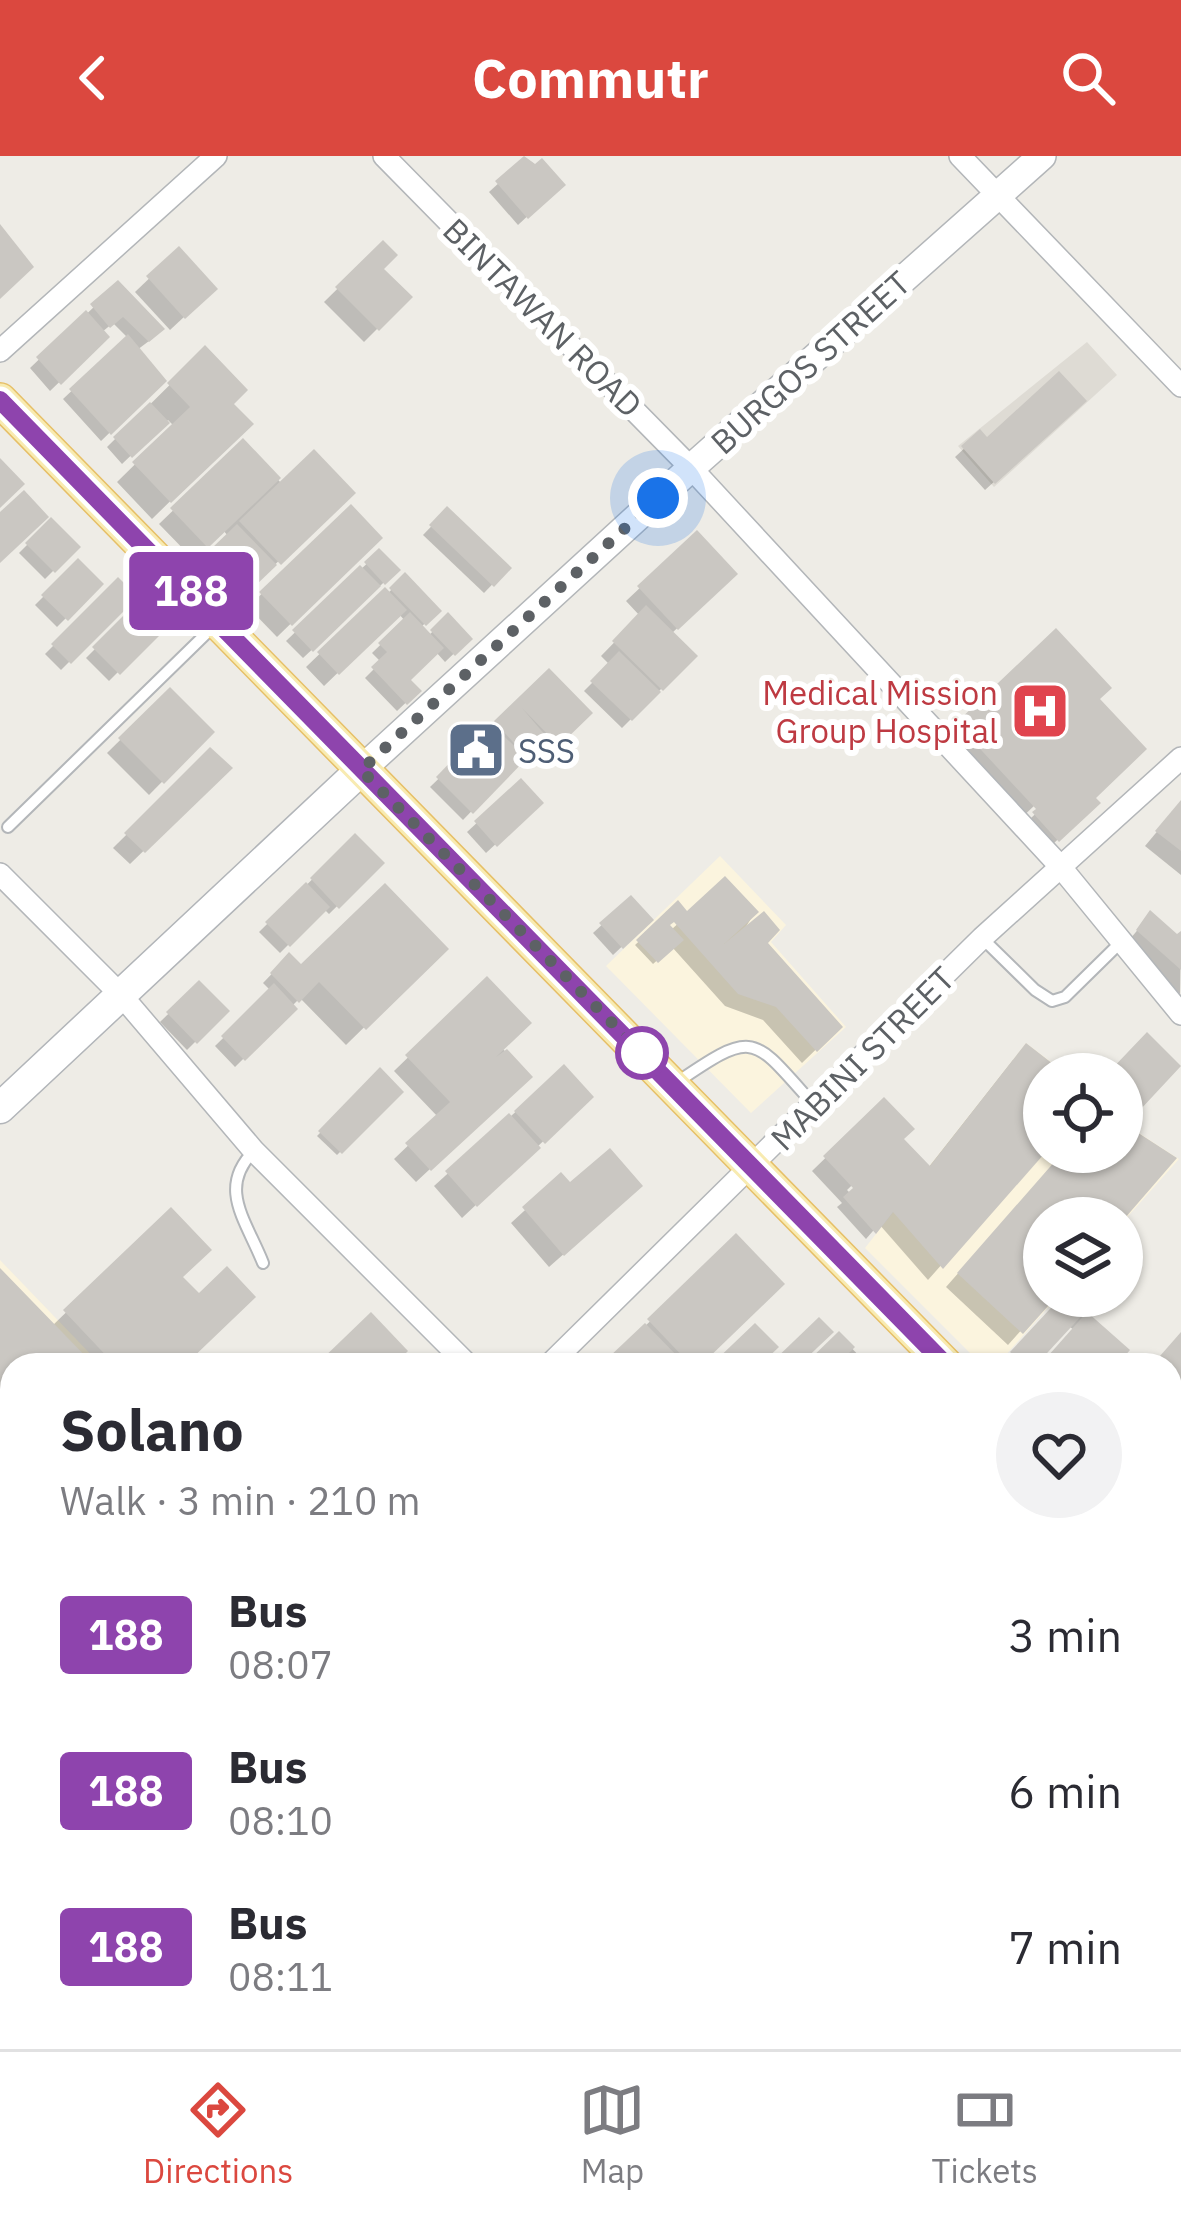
<!DOCTYPE html>
<html lang="en">
<head>
<meta charset="utf-8">
<style>
  body { margin:0; font-family:"IBM Plex Sans",sans-serif; background:#f2f2f3; color:#2b2b33; height:100vh; display:flex; flex-direction:column; font-size:45px; white-space:nowrap }
  * { box-sizing:border-box; margin:0 }
  p { font-size:39px; color:#7c7c81 }
  .icon { flex:none; width:66px; height:66px; fill:none; stroke:currentColor; stroke-width:2; stroke-linecap:round; stroke-linejoin:round }
  .map { position:relative; flex:1; overflow:hidden }
  .details { position:absolute; left:0px; top:1197px; width:1182px; height:696px; display:flex; flex-direction:column; background:#fff; border-radius:36px 36px 0 0; box-shadow:0 3px 9px #0004 }
  .details>* { flex:none }
  .badge { padding:0 24px; border-radius:9px; font-size:42px; line-height:78px }
  .fabs { position:absolute; left:1023px; top:897px; display:grid; gap:24px }
  .fabs a { display:grid; place-items:center; width:120px; height:120px; border-radius:50%; background:#fff; box-shadow:0 3px 9px #0004; font-size:60px }
  .you { position:absolute; width:60px; height:60px; margin:-30px; border:9px solid #fff; border-radius:50%; background:#1a73e8; box-shadow:0 0 0 18px #1a73e833 }
  .map>.badge { position:absolute; translate:-50% -50%; box-shadow:0 0 0 6px #fff }
  .round { display:grid; place-items:center; flex:none; width:126px; height:126px; border-radius:63px; background:#f2f2f3 }
  .summary { display:flex; align-items:center; justify-content:space-between; height:204px; padding:0 60px }
  h1 { font-size:57px; font-weight:800; line-height:90px }
  ul { padding:0; list-style:none }
  li { display:flex; align-items:center; gap:36px; height:156px; padding:0 60px }
  li div { flex:1 }
  li b { display:block; font-size:45px }
  li em { font-style:normal }
  li .badge { min-width:132px; font-weight:700; text-align:center }
  header { display:flex; justify-content:space-between; align-items:center; height:156px; padding:0 60px; background:#db483f; color:#fff; font-size:54px; font-weight:800 }
  .tab-bar { display:flex; justify-content:space-around; align-items:center; height:168px; border-top:3px solid #e1e1e2; background:#fff; font-size:33px; color:#7c7c81 }
  .tab-bar a { display:grid; justify-items:center; gap:6px }
  .tab-bar .current { color:#db483f }
  .map>svg:first-child { display:block }
  .commercial { fill:#fbf4de }
  .education { fill:#dedbd4 }
  .shadow { fill:#0003 }
  .lines { fill:none; stroke-linecap:round; stroke-linejoin:round }
  .stream { stroke:#acd9f8; stroke-width:8 }
  .building { fill:#cac7c2 }
  .service-casing { stroke:#b3b6b9; stroke-width:14 }
  .minor-casing { stroke:#b3b6b9; stroke-width:24 }
  .tertiary-casing { stroke:#b3b6b9; stroke-width:30 }
  .secondary-casing { stroke:#b2b5b9; stroke-width:33 }
  .primary-casing { stroke:#e6bf67; stroke-width:36 }
  .service { stroke:#fff; stroke-width:10 }
  .minor { stroke:#fff; stroke-width:21 }
  .tertiary { stroke:#fff; stroke-width:27 }
  .secondary { stroke:#fff; stroke-width:30 }
  .primary { stroke:#f8ebb1; stroke-width:33 }
  .line-casing { stroke:#fff; stroke-width:27 }
  .line { stroke:#8e44ad; stroke-width:18 }
  .walk { stroke:#5d6165; stroke-width:12; stroke-dasharray:0 21.6 }
  .stop-dot { fill:#fff; stroke:#8e44ad; stroke-width:6 }
  .labels { text-anchor:middle; dominant-baseline:central; stroke-width:12; stroke-linejoin:round; paint-order:stroke }
  .street-label { font-size:33px; fill:#5d6165; stroke:#fff }
  .health-label { font-size:33px; fill:#be3a42; stroke:#fff; text-anchor:end }
  .service-label { font-size:33px; fill:#4e5e75; stroke:#fff; text-anchor:start }
</style>
</head>
<body>
<header><svg class="icon" aria-label="back" viewBox="0 0 24 24"><path d="M15 5l-7 7 7 7"/></svg>Commutr<svg class="icon" aria-label="search" viewBox="0 0 24 24"><circle cx="10" cy="10" r="6"/><path d="M15 15l6 6"/></svg></header>
<div class="map">
<svg width="1181" height="1893" viewBox="0 0 1181 1893">
  <rect width="100%" height="100%" fill="#eeece6"/>
  <g class="commercial">
    <path d="M720,700L786,769L771,786L846,871L751,957L606,810Z"/>
    <path d="M1026,887L1067,918H1044V996H1122V966L1179,1003L1122,1067V1062H1044V1140H1058L997,1209H982L865,1092Z"/>
    <path d="M0,1104L101,1209H12V1394L0,1381Z"/>
    <path d="M12,1761V1881H388L400,1893H0V1772Z"/>
  </g>
  <path class="education" d="M1087,186L1117,219L994,331L958,290Z"/>
  <g class="shadow">
    <path d="M526,2L562,28L518,69L489,36Z"/>
    <path d="M383,88L380,113L409,141L364,186L324,146Z"/>
    <path d="M179,94L214,133L170,174L135,136Z"/>
    <path d="M118,128L153,182L137,194L163,225L101,285L63,243L128,182L113,167L102,176L106,181L50,235L30,212Z"/>
    <path d="M205,194L230,248L249,268L152,363L117,326L174,270L168,264L122,308L107,291Z"/>
    <path d="M1083,245L985,334L955,301L980,278L986,285Z"/>
    <path d="M243,287L282,328L352,337L241,440L206,403L228,380L223,374L193,403L159,368Z"/>
    <path d="M351,352L379,382L277,481L248,451Z"/>
    <path d="M447,354L508,412L484,437L423,379Z"/>
    <path d="M51,365L77,391L45,423L19,397Z"/>
    <path d="M697,378L734,418L671,478L661,533L622,572L584,535L610,509L601,500L640,460L626,445Z"/>
    <path d="M379,396L397,414L303,502L286,485Z"/>
    <path d="M78,406L100,428L57,471L35,449Z"/>
    <path d="M405,421L438,455L420,472L428,480L448,461L469,483L445,506L436,496L407,524L418,535L397,555L365,522L381,506L372,497L405,465L399,458L324,530L306,511L385,435L387,438Z"/>
    <path d="M118,425L134,441L61,514L45,498Z"/>
    <path d="M138,450L161,473L109,525L86,502Z"/>
    <path d="M549,516L589,557L544,601L539,596L521,612L517,608L463,664L430,631Z"/>
    <path d="M170,535L211,576L149,639L107,597Z"/>
    <path d="M1096,543L1092,642L1097,647L1054,687L1031,662L1059,636L1054,631L1016,667L941,586L958,569Z"/>
    <path d="M210,596L229,612L130,708L113,692Z"/>
    <path d="M521,626L540,647L486,697L467,676Z"/>
    <path d="M1181,647V719L1145,690Z"/>
    <path d="M355,681L381,707L329,758L324,753L280,797L259,776Z"/>
    <path d="M725,724L755,756L744,774L763,786L839,871L802,907L763,864L725,850L672,791L653,808L635,789L678,749L666,769L671,774Z"/>
    <path d="M630,743L650,764L613,799L593,777Z"/>
    <path d="M1151,758L1177,782L1181,779L1180,838L1125,789Z"/>
    <path d="M445,792L346,889L300,842L292,850L294,853L235,911L215,890L271,835L263,827L289,800L301,813Z"/>
    <path d="M487,825L502,892L529,921L416,1026L394,1003L438,961L394,915Z"/>
    <path d="M199,828L226,855L187,894L160,866Z"/>
    <path d="M1013,904L1061,918H1044V993L928,1124L879,1068L866,1083L837,1051L842,1047L812,1015L884,945L910,973L847,1034L851,1038L928,1012Z"/>
    <path d="M564,912L590,941L462,1062L434,1030Z"/>
    <path d="M380,916L400,936L337,999L317,980Z"/>
    <path d="M1122,970L1172,1003L1121,1062H1044V1140H1052L1008,1189L946,1131L1065,996H1122Z"/>
    <path d="M561,1021L570,1030L626,1043L549,1111L511,1067Z"/>
    <path d="M171,1055L180,1122L181,1209H12V1335L0,1323V1116L52,1170Z"/>
    <path d="M736,1082L698,1209H600L606,1208Z"/>
    <path d="M1066,1140L1126,1195L1113,1209H1043L1074,1174L1070,1171L1032,1209H1007L1004,1206Z"/>
    <path d="M839,1179L868,1209H809Z"/>
    <path d="M1181,1317V1391L1170,1379V1330Z"/>
    <path d="M152,1881H212L200,1893H164Z"/>
    <path d="M255,1881H381L392,1893H242Z"/>
    <path d="M987,1881H1058L1046,1893H1001Z"/>
  </g>
  <g class="lines">
    <g class="stream">
      <path d="M0,1397L12,1409"/>
      <path d="M1008,1881L1020,1893"/>
    </g>
  </g>
  <g class="building">
    <path d="M524,0L535,8L542,2L566,29L528,63L495,25Z"/>
    <path d="M0,68L34,111L0,143Z"/>
    <path d="M383,84L398,99L384,113L413,141L379,175L335,131Z"/>
    <path d="M179,90L218,133L185,163L146,120Z"/>
    <path d="M118,124L165,173L149,186L123,161L110,172L90,148Z"/>
    <path d="M86,154L110,181L61,229L36,201Z"/>
    <path d="M128,178L167,225L111,279L69,233Z"/>
    <path d="M205,189L248,234L234,248L254,268L171,347L132,306L190,251L167,227Z"/>
    <path d="M1059,215L1087,245L995,328L961,290L980,273L987,281Z"/>
    <path d="M150,246L170,267L132,302L113,281Z"/>
    <path d="M243,282L281,322L208,392L170,352Z"/>
    <path d="M314,293L356,337L281,409L239,365Z"/>
    <path d="M0,302L25,328L0,352Z"/>
    <path d="M24,334L49,361L0,407V356Z"/>
    <path d="M351,348L383,382L292,470L259,436Z"/>
    <path d="M447,350L512,412L494,431L429,369Z"/>
    <path d="M51,361L81,391L55,417L25,387Z"/>
    <path d="M237,368L277,409L251,434L212,392Z"/>
    <path d="M697,374L738,418L678,474L637,430Z"/>
    <path d="M379,392L401,414L385,429L364,406Z"/>
    <path d="M78,402L104,428L68,465L41,439Z"/>
    <path d="M360,409L381,430L313,496L292,474Z"/>
    <path d="M405,416L442,455L426,470L389,432Z"/>
    <path d="M118,421L138,441L71,508L51,488Z"/>
    <path d="M385,431L407,454L339,519L317,496Z"/>
    <path d="M138,445L166,473L120,519L92,491Z"/>
    <path d="M646,449L698,500L663,535L612,485Z"/>
    <path d="M410,456L444,492L411,524L422,535L407,549L371,511L387,496L378,487Z"/>
    <path d="M448,456L473,483L455,500L430,474Z"/>
    <path d="M1056,472L1112,532L1100,543L1147,593L1096,642L1101,647L1059,686L1032,656L1036,653L956,567Z"/>
    <path d="M619,495L661,536L632,565L590,525Z"/>
    <path d="M549,512L593,557L559,590L522,552L552,587L531,606L494,565Z"/>
    <path d="M170,531L215,576L164,628L118,582Z"/>
    <path d="M489,566L527,602L473,658L436,621Z"/>
    <path d="M210,591L233,612L145,697L124,677Z"/>
    <path d="M521,622L544,647L497,691L474,665Z"/>
    <path d="M1181,644V695L1155,675Z"/>
    <path d="M355,677L385,707L339,753L310,722Z"/>
    <path d="M725,720L759,756L724,788L764,755L780,774L768,787L843,871L817,896L776,851L738,838L674,766L670,769L684,784L658,807L636,784L678,744L687,755Z"/>
    <path d="M306,726L330,751L290,791L265,766Z"/>
    <path d="M385,727L449,793L366,874L319,826L299,847L270,817L289,796L301,808Z"/>
    <path d="M631,739L654,764L623,793L599,767Z"/>
    <path d="M1150,754L1177,778L1181,775V814L1136,774Z"/>
    <path d="M487,820L532,867L496,901L507,893L533,921L431,1015L405,987L450,946L405,899Z"/>
    <path d="M199,824L230,855L197,888L166,856Z"/>
    <path d="M274,827L298,853L245,905L221,880Z"/>
    <path d="M1147,876L1181,910L1126,969L1177,1002L1125,1062H1044V1140H1057L1023,1178L957,1117L1063,996H1122V918H1107Z"/>
    <path d="M1026,887L1066,918H1044V998L943,1113L893,1056L876,1078L843,1041L853,1032L823,1000L884,941L915,973L904,983L930,1010Z"/>
    <path d="M564,908L594,941L545,988L514,955Z"/>
    <path d="M380,911L404,936L342,998L318,975Z"/>
    <path d="M509,957L541,992L477,1051L445,1015Z"/>
    <path d="M610,992L643,1030L564,1100L522,1051L561,1016L570,1026Z"/>
    <path d="M171,1051L212,1094L183,1121L199,1137L227,1110L256,1141L185,1209H115L63,1154Z"/>
    <path d="M736,1077L785,1128L701,1209H691L647,1163Z"/>
    <path d="M0,1112L94,1209H12V1329L0,1316Z"/>
    <path d="M1062,1140H1070L1086,1155L1036,1209H1024L1010,1196Z"/>
    <path d="M371,1156L408,1195L394,1209H316Z"/>
    <path d="M1087,1156L1130,1194L1117,1209H1040Z"/>
    <path d="M819,1161L834,1176L799,1209H769Z"/>
    <path d="M645,1167L686,1209H614L608,1202Z"/>
    <path d="M755,1167L779,1191L760,1209H711Z"/>
    <path d="M839,1175L855,1191L837,1209H804Z"/>
    <path d="M1181,1176V1237L1170,1250V1209H1158L1163,1202L1160,1200Z"/>
    <path d="M1181,1245V1295L1170,1308V1258Z"/>
    <path d="M1181,1315V1374L1170,1362V1328Z"/>
    <path d="M0,1512L12,1524V1656L0,1667Z"/>
    <path d="M12,1773V1830L0,1841V1784Z"/>
    <path d="M158,1881H216L204,1893H170Z"/>
    <path d="M251,1881H312L324,1893H238Z"/>
    <path d="M325,1881H385L397,1893H337Z"/>
    <path d="M579,1881H633L622,1893H569Z"/>
    <path d="M932,1881H978L1006,1893H932L927,1886Z"/>
    <path d="M1015,1881H1062L1049,1893H1029Z"/>
  </g>
  <g class="lines">
    <defs>
      <g id="service">
        <path d="M8,671L213,471"/>
        <path d="M982,782L1035,834L1052,845L1065,841L1121,786"/>
        <path d="M676,927C755,873 752,879 813,948"/>
        <path d="M254,995C217,1032 246,1064 263,1107"/>
        <path d="M1170,1832L1181,1830"/>
      </g>
      <g id="minor">
        <path d="M384,0L691,312L1059,709L1181,858"/>
        <path d="M960,0L1181,230"/>
        <path d="M0,195L216,0"/>
        <path d="M0,718L122,840L254,995L468,1209"/>
        <path d="M549,1209L982,782L1181,602"/>
        <path d="M0,1435L12,1447"/>
        <path d="M0,1728L12,1717"/>
        <path d="M429,1881L441,1893"/>
      </g>
      <path id="tertiary" d="M361,614L691,312L1042,0"/>
      <path id="secondary" d="M0,952L361,614"/>
      <g id="primary">
        <path d="M0,244L946,1209"/>
        <path d="M1170,1457L1177,1469L1181,1502"/>
        <path d="M1170,1716L1181,1651"/>
        <path d="M1091,1893L1102,1881"/>
      </g>
    </defs>
    <use href="#service" class="service-casing"/>
    <use href="#minor" class="minor-casing"/>
    <use href="#tertiary" class="tertiary-casing"/>
    <use href="#secondary" class="secondary-casing"/>
    <use href="#primary" class="primary-casing"/>
    <use href="#service" class="service"/>
    <use href="#minor" class="minor"/>
    <use href="#tertiary" class="tertiary"/>
    <use href="#secondary" class="secondary"/>
    <use href="#primary" class="primary"/>
  </g>
  <g class="lines">
    <defs>
      <path id="line" d="M0,244L946,1209"/>
    </defs>
    <use href="#line" class="line-casing"/>
    <use href="#line" class="line"/>
    <path class="walk" d="M642,897L361,614L658,342"/>
  </g>
  <defs>
    <symbol id="hospital-square" viewBox="-11 -11 22 22"><rect x="-9" y="-9" width="18" height="18" rx="4" fill="#e0444e" stroke="#fff"/><path d="M-5-5h3v3.5h4V-5h3V5h-3V1.5h-4V5h-3Z" fill="#fff"/></symbol>
    <symbol id="civic-square" viewBox="-11 -11 22 22"><rect x="-9" y="-9" width="18" height="18" rx="4" fill="#5c6f8a" stroke="#fff"/><path d="M-.6-6.5H3V-4.5H.6V-3L4-1V1h2V6H-6V1h2V-1L-.6-3ZM-1.2 2.5V6h2.4V2.5Z" fill="#fff"/></symbol>
  </defs>
  <g fill-rule="evenodd">
    <use href="#hospital-square" x="1007" y="522" width="66" height="66"/>
    <use href="#civic-square" x="443" y="561" width="66" height="66"/>
  </g>
  <circle class="stop-dot" cx="642" cy="897" r="24"/>
  <g class="labels">
    <g class="street-label">
      <text transform="translate(543 161) rotate(45)">BINTAWAN ROAD</text>
      <text transform="translate(810 206) rotate(-42)">BURGOS STREET</text>
      <text transform="translate(862 902) rotate(-45)">MABINI STREET</text>
    </g>
    <g class="health-label">
      <text x="998" y="536">Medical Mission<tspan x="998" dy="38">Group Hospital</tspan></text>
    </g>
    <g class="service-label">
      <text x="518" y="594">SSS</text>
    </g>
  </g>
</svg>
<div class="fabs">
<a><svg class="icon" aria-label="locate" viewBox="0 0 24 24"><circle cx="12" cy="12" r="6"/><path d="M12 2v4M12 18v4M2 12h4M18 12h4"/></svg></a>
<a><svg class="icon" aria-label="layers" viewBox="0 0 24 24"><path d="M12 4l9 5-9 5-9-5zM3 14l9 5 9-5"/></svg></a>
</div>
<div class="you" style="left:658px;top:342px"></div>
<b class="badge" style="left:191px;top:435px;background:#8e44ad;color:#fff">188</b>
<section class="details">
<div class="summary"><div><h1>Solano</h1><p>Walk · 3 min · 210 m</p></div><a class="round"><svg class="icon" aria-label="heart" viewBox="0 0 24 24"><path d="M12 20l-8-8c-3-5 5-10 8-4 3-6 11-1 8 4z"/></svg></a></div>
<ul>
<li><span class="badge" style="background:#8e44ad;color:#fff">188</span><div><b>Bus</b><p>08:07</p></div><em>3 min</em></li>
<li><span class="badge" style="background:#8e44ad;color:#fff">188</span><div><b>Bus</b><p>08:10</p></div><em>6 min</em></li>
<li><span class="badge" style="background:#8e44ad;color:#fff">188</span><div><b>Bus</b><p>08:11</p></div><em>7 min</em></li>
</ul>
</section>
</div>
<nav class="tab-bar">
<a class="current"><svg class="icon" aria-label="directions" viewBox="0 0 24 24"><path d="M12 3l9 9-9 9-9-9zM9 14v-3h6M13 9l2 2-2 2"/></svg>Directions</a>
<a><svg class="icon" aria-label="map" viewBox="0 0 24 24"><path d="M3 6l6-2 6 2 6-2v14l-6 2-6-2-6 2zM9 4v14M15 6v14"/></svg>Map</a>
<a><svg class="icon" aria-label="tickets" viewBox="0 0 24 24"><path d="M3 7h18v10H3zM15 7v10"/></svg>Tickets</a>
</nav>
</body>
</html>
